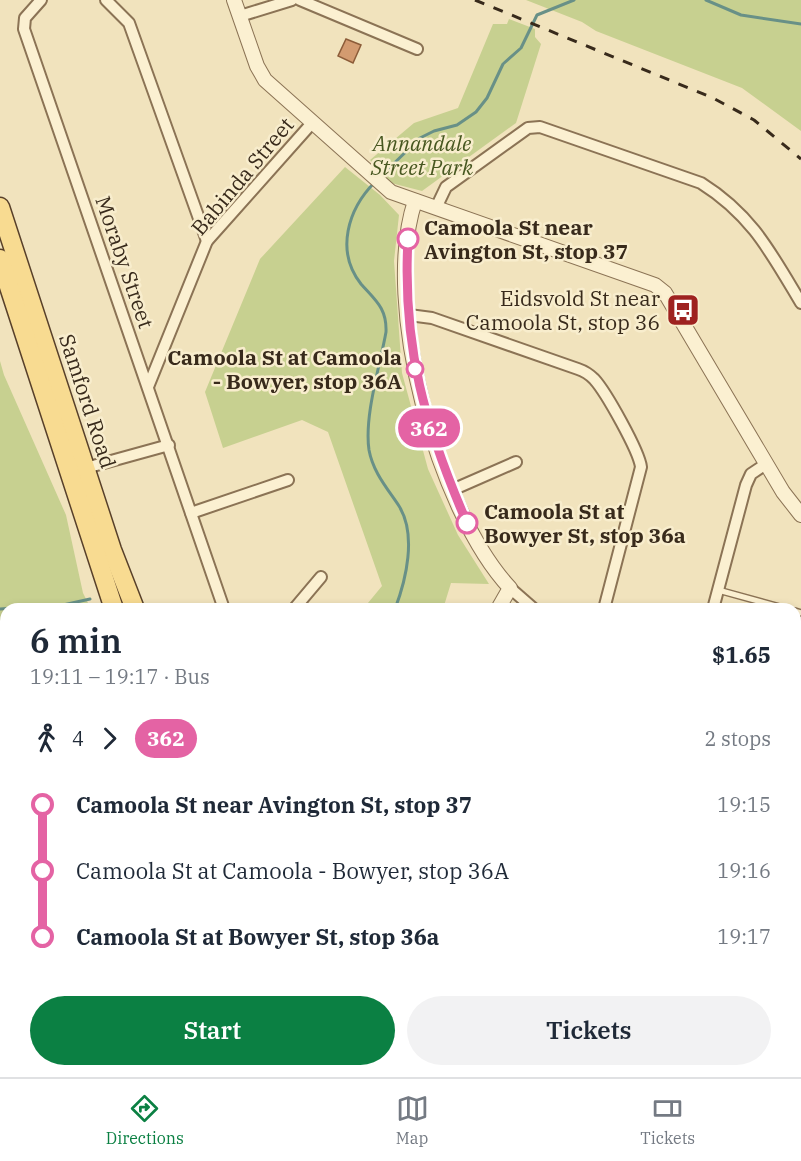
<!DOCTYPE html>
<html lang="en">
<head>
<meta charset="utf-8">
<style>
  body { margin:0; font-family:"IBM Plex Serif",serif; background:#f2f2f3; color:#1f2937; height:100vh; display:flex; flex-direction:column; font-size:22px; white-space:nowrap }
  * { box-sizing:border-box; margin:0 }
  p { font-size:20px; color:#747a83 }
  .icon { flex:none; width:33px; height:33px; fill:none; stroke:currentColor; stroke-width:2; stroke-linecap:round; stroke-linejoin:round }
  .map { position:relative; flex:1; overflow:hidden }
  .side { position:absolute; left:0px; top:603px; width:801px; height:474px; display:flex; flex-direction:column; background:#fff; border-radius:18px 18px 0 0; box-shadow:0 3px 9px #0003 }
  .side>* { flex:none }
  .badge { padding:0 12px; border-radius:20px; font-size:21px; line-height:39px }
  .map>.badge { position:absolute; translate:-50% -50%; box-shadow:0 0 0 3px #fff }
  .legs { display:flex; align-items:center; gap:9px; height:66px; padding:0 30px; font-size:20px }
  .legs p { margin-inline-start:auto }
  .overview { display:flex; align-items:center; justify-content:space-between; height:102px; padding:0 30px }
  h1 { font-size:33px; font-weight:600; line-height:45px }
  .action { display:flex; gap:12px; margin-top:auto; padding:12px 30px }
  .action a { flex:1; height:69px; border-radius:36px; background:#0b8043; color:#fff; font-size:24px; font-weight:600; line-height:69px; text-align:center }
  .action a+a { background:#f2f2f3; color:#1f2937 }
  ul { padding:0 30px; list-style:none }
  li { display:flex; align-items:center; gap:21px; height:66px; font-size:22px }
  li i { display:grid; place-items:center; width:9px; height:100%; margin:0 8px; background:currentColor }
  li i::after { content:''; width:15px; height:15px; margin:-8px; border:4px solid; border-radius:50%; background:#fff }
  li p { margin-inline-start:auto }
  li:first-child i { background:linear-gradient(#0000 50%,currentColor 0) }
  li:last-child i { background:linear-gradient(currentColor 50%,#0000 0) }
  .tab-bar { display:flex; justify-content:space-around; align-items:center; height:84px; border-top:2px solid #e0e1e3; background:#fff; font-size:16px; color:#747a83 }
  .tab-bar a { display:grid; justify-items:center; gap:3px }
  .tab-bar .active { color:#0b8043 }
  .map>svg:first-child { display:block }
  .green { fill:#c7d090 }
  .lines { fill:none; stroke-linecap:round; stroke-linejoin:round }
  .stream { stroke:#689087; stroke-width:3 }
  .building { fill:#d39b70; stroke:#8c5c39; stroke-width:1.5 }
  .service-casing { stroke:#8b7355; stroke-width:8 }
  .minor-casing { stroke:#8b7355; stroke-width:14 }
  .tertiary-casing { stroke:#8b7355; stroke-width:16 }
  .secondary-casing { stroke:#6c5338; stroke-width:18 }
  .primary-casing { stroke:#58402a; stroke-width:21 }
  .service { stroke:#fbf0d1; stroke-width:5 }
  .minor { stroke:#fbf0d1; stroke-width:10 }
  .tertiary { stroke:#fbf0d1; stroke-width:14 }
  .secondary { stroke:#fbf0d1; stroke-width:15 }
  .primary { stroke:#f8db91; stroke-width:18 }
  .rail { stroke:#382a1b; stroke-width:3; stroke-dasharray:10 10; stroke-linecap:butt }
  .line-1-casing { stroke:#fff; stroke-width:14 }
  .line-1 { stroke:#e463a4; stroke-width:9 }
  .stop-1-dot { fill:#fff; stroke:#e463a4; stroke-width:3 }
  .labels { text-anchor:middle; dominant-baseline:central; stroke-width:5; stroke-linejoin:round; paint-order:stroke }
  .park-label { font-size:21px; font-style:italic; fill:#475720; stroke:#f8edcd }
  .street-label { font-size:21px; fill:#382a1b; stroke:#f8edcd }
  .stop-label { font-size:21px; font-weight:bold; fill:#382a1b; stroke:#f8edcd; text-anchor:start }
  .poi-label { font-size:21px; fill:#382a1b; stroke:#f8edcd; text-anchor:end }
</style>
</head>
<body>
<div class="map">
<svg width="801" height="1077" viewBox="0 0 801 1077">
  <rect width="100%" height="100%" fill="#f1e3bd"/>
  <g class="green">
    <path d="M526,0H801V131L742,88L596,31L582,22Z"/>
    <path d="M509,19L535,29V37L541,44L516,123L422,191L391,183L370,160L414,123L458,108L493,24H507Z"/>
    <path d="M345,167L380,195L399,215L394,261L402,373L428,469L458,535L489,584L451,583L443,609H363L382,586L328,432L302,420L223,448L205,392L260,259Z"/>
    <path d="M0,361L4,375L66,515L83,593L91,609H6L4,656L0,655Z"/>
    <path d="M0,679L6,681V753L0,757Z"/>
    <path d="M0,941L6,951V1068L0,1063Z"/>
    <path d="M10,1071H288L290,1077H17Z"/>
  </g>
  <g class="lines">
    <g class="stream">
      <path d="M706,0L741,15L801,24"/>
      <path d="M380,177L420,138L434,131L457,125L476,112L487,98L503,64L521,48L537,15L574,0"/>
      <path d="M375,182C348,209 335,251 361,284C375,300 387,308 386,332C380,366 364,416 369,450C373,472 387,488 399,506C417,535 406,580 395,609"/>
      <path d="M0,609L63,605L90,599"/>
    </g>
  </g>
  <g class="building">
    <path d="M346,39L361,45L353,63L338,56Z"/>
    <path d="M795,928L801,929V961L795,959Z"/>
    <path d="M795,991L801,992L795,1025Z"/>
    <path d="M797,1033L801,1034V1064L795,1063Z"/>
  </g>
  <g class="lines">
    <defs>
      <g id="service">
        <path d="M718,590L787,609"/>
        <path d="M795,611L801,613"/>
      </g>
      <g id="minor">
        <path d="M41,0L25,18L24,29L224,609"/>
        <path d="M106,0L129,23L207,241"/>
        <path d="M300,0L417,49"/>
        <path d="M240,16L292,0"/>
        <path d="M436,208L446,187L528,128L540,127L701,183C752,215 771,253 801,303"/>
        <path d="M409,315L432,318L578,369C584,371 589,374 594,379C606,392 639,451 641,467L604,609"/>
        <path d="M148,387L207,241L312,123"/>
        <path d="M82,469L169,445"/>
        <path d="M452,490L516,462"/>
        <path d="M191,513L288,480"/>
        <path d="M510,588L534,609"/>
        <path d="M294,609L321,577"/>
        <path d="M713,609L746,485L751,474L766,464"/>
        <path d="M795,707L801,684"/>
        <path d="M795,976L801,977"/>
        <path d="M600,1071L622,1077"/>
        <path d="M757,1073L781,1077"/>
      </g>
      <g id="tertiary">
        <path d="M234,0L257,66L265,80L391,192L655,285L665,293L783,492L801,515"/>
        <path d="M415,201C381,303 438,511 510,588L498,609"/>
        <path d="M795,797L801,798"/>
        <path d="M0,862L6,855"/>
        <path d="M637,1077L638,1071"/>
      </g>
      <path id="secondary" d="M0,666L6,668"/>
      <g id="primary">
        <path d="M0,207L112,550L135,609"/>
        <path d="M0,259L114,609"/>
        <path d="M795,868L801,869"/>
        <path d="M795,885L801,886"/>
      </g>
    </defs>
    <use href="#service" class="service-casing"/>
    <use href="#minor" class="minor-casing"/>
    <use href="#tertiary" class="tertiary-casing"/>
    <use href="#secondary" class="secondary-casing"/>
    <use href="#primary" class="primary-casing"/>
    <use href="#service" class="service"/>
    <use href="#minor" class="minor"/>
    <use href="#tertiary" class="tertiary"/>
    <use href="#secondary" class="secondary"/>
    <use href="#primary" class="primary"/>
    <path class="rail" d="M475,0L713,98L754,120L801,159"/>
  </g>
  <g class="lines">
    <defs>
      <path id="line-1" d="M408,239C402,347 425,426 467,523"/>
    </defs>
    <use href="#line-1" class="line-1-casing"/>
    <use href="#line-1" class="line-1"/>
  </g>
  <defs>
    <symbol id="bus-square" viewBox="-11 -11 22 22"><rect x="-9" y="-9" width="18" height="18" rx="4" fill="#9e2220" stroke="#f8edcd"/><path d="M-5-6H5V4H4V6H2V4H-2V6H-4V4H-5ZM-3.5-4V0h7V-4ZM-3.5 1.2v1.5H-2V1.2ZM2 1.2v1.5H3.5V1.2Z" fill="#fff"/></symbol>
  </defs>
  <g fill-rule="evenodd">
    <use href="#bus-square" x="664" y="291" width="38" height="38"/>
  </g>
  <g class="stop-1-dot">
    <circle cx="408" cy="239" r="10"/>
    <circle cx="415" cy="369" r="8"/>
    <circle cx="467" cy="523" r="10"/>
  </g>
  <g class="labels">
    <g class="park-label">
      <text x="422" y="143">Annandale<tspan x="422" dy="24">Street Park</tspan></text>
    </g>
    <g class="street-label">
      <text transform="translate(242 176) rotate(-50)">Babinda Street</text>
      <text transform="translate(125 262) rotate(71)">Moraby Street</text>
      <text transform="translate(88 401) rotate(72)">Samford Road</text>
    </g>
    <g class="stop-label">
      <text x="424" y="227">Camoola St near<tspan x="424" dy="24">Avington St, stop 37</tspan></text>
      <text x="402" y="357" text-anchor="end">Camoola St at Camoola<tspan x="402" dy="24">- Bowyer, stop 36A</tspan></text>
      <text x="484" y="511">Camoola St at<tspan x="484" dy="24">Bowyer St, stop 36a</tspan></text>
    </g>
    <g class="poi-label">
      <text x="660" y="298">Eidsvold St near<tspan x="660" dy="24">Camoola St, stop 36</tspan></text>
    </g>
  </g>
</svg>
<b class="badge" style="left:429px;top:428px;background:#e463a4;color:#fff">362</b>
<section class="side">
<div class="overview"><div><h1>6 min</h1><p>19:11 – 19:17 · Bus</p></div><b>$1.65</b></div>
<div class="legs"><svg class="icon" aria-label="walk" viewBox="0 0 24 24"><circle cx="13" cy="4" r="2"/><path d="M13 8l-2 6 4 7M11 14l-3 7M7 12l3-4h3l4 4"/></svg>4<svg class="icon" aria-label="forward" viewBox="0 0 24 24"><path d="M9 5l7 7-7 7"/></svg><b class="badge" style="background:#e463a4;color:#fff">362</b><p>2 stops</p></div>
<ul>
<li><i style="color:#e463a4"></i><b>Camoola St near Avington St, stop 37</b><p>19:15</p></li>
<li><i style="color:#e463a4"></i><span>Camoola St at Camoola - Bowyer, stop 36A</span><p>19:16</p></li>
<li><i style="color:#e463a4"></i><b>Camoola St at Bowyer St, stop 36a</b><p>19:17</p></li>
</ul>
<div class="action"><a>Start</a><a>Tickets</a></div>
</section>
</div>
<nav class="tab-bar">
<a class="active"><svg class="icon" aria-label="directions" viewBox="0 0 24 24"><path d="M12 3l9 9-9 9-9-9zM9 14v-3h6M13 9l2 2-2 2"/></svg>Directions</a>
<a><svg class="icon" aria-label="map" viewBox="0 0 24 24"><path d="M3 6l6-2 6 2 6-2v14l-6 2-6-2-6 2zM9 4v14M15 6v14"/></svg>Map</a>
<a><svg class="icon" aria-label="tickets" viewBox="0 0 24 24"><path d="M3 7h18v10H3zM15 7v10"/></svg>Tickets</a>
</nav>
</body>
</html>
